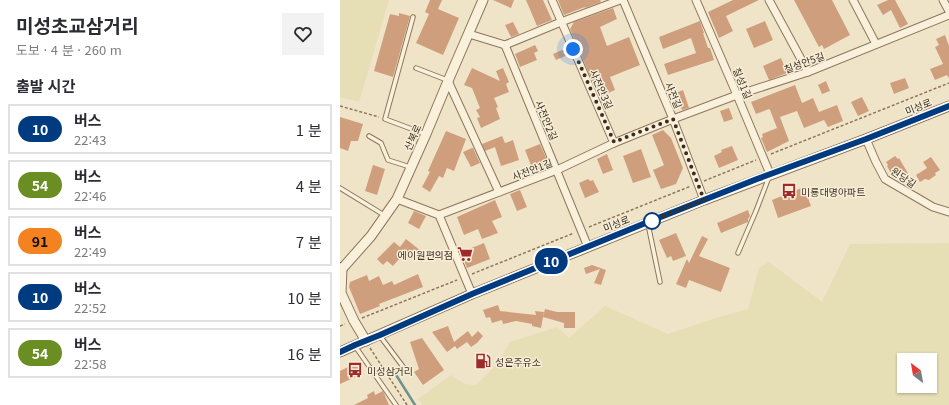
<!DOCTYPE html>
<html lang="ko">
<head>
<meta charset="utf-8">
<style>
  body { margin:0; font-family:Georgia,"Noto Sans KR",serif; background:#f2f2f3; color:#2b2b33; height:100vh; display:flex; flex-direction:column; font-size:15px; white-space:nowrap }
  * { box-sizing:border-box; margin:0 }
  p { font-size:13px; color:#7c7c81 }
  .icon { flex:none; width:22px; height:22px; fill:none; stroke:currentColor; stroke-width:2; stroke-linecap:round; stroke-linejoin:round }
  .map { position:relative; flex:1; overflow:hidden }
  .panel { display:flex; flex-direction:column; background:#fff; width:340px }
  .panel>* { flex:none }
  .badge { padding:0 8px; border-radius:13px; font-size:14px; line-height:26px }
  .needle { width:26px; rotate:329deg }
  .fabs { position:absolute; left:557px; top:353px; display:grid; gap:8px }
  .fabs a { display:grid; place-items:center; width:40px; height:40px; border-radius:0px; background:#fff; box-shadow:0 1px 3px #0004; font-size:20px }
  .you { position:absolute; width:20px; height:20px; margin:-10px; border:3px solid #fff; border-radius:50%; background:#1a73e8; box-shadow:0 0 0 6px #1a73e833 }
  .map>.badge { position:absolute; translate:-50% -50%; box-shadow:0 0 0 2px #fff }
  h2 { padding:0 16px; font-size:15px; line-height:36px }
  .round { display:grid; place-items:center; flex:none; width:42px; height:42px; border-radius:0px; background:#f2f2f3 }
  .summary { display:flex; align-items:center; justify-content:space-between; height:68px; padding:0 16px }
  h1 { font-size:19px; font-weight:700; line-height:30px }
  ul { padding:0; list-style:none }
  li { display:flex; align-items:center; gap:12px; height:50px; margin:0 8px 6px; padding:0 8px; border:2px solid #e1e1e2; border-radius:0px }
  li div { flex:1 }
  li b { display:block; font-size:15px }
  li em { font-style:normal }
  li .badge { min-width:44px; font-weight:700; text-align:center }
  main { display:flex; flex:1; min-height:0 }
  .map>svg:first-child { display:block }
  .farmland { fill:#e6deb5; fill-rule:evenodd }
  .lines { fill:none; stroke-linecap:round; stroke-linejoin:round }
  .stream { stroke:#6f938a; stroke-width:2.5 }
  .building { fill:#cf9f7d }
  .service-casing { stroke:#8d765c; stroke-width:5.5 }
  .minor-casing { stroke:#8d765c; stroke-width:9 }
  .tertiary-casing { stroke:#8d765c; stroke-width:11 }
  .secondary-casing { stroke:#6f573f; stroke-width:12 }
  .path { stroke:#8d765c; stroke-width:1.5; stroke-dasharray:3 2; stroke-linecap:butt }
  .service { stroke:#faf1dc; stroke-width:3.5 }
  .minor { stroke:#faf1dc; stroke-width:7 }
  .tertiary { stroke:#faf1dc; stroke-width:9 }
  .secondary { stroke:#faf1dc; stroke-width:10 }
  .line-casing { stroke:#fff; stroke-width:9 }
  .line { stroke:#003b80; stroke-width:6 }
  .walk { stroke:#3d2e20; stroke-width:4; stroke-dasharray:0 7.2 }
  .stop-dot { fill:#fff; stroke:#003b80; stroke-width:2 }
  .labels { text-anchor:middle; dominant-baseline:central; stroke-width:3; stroke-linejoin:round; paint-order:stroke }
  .street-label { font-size:10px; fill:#3d2e20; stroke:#f7eed8 }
  .poi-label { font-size:10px; fill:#3d2e20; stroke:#f7eed8; text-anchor:start }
</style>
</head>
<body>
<main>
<section class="panel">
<div class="summary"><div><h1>미성초교삼거리</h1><p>도보 · 4 분 · 260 m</p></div><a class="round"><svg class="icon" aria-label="heart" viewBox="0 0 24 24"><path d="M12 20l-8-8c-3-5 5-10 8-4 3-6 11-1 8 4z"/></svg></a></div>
<h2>출발 시간</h2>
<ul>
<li><span class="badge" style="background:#003b80;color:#fff">10</span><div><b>버스</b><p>22:43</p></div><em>1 분</em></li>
<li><span class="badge" style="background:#6b8e23;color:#fff">54</span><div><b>버스</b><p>22:46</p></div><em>4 분</em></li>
<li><span class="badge" style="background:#f58220;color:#111">91</span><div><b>버스</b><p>22:49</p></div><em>7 분</em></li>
<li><span class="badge" style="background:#003b80;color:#fff">10</span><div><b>버스</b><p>22:52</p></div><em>10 분</em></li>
<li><span class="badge" style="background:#6b8e23;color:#fff">54</span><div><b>버스</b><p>22:58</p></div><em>16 분</em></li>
</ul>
</section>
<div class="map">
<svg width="609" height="405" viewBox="0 0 609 405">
  <rect width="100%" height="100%" fill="#f0e4c8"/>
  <g class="farmland">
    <path d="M0,0H49L19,102L0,97Z"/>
    <path d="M609,243V405H82L78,399L111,375L125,384L136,385L158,363L170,342L217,327L229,338L265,306L328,334L376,318L408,309L419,268L429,262L482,302L510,244ZM564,360H590V386H564Z"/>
  </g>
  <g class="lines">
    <path class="stream" d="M53,370L75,405"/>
  </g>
  <g class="building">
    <path d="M90,0H102L98,9L119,18L103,55L76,43L89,14L85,12Z"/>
    <path d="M153,0H174L171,8Z"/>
    <path d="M186,0H203L212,20L197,26Z"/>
    <path d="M218,0H261L260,1L261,2L245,8V7L224,15Z"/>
    <path d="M393,0H419L386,16L393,31L379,38L368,12Z"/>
    <path d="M454,0H492L510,35L484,49L482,45L479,47Z"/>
    <path d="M548,0H555L568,24L560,28L551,10L543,15L537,5Z"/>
    <path d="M273,8L277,19L260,27L267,46L289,37L300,65L270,77L275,90L268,93L271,103L263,105L260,98H262L256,82L253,83L230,29L234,22Z"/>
    <path d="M59,13L70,16L53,77L34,71L50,14L59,16Z"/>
    <path d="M360,21L364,33H363L368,48H370L374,60L328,75L324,64L356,53L351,38L323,49L319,37Z"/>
    <path d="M425,21L433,40L414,48L406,29Z"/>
    <path d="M173,22L179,34L171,37L165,25Z"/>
    <path d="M605,35L609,46V78L607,75L595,80L590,69L603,64L595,47L599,45L596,39Z"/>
    <path d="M195,45L198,51L194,53L197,60L180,67L175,54Z"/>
    <path d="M227,48L230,54L216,60L213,54Z"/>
    <path d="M441,58L447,73L429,80L423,66Z"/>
    <path d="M132,68L160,81L156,71L163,68L169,82L166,84L169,92L154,98L158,107L156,108L160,119L141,128L137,118L140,117L136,110L140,108L132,88L124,85Z"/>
    <path d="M565,78L569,88L554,94L550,83Z"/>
    <path d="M486,81L490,91L482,94L478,85Z"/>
    <path d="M455,85L462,103L473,98L479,112L497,105L503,121L488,127L484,120L464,128L457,111L440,117L449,141L427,152L421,138L423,137L422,134L437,128L430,110L429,109L416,114L411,102Z"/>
    <path d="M343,90L349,108L342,110L336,93Z"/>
    <path d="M522,97L529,111L518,116L511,102Z"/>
    <path d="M389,108L393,119L384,122L380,111Z"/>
    <path d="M0,117L23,124L18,141H11L8,151L0,148Z"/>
    <path d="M323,130L331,138L343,168L336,184L321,189L313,170L324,165L312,135Z"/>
    <path d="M106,131L126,139L114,171L107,168L103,178L99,176L90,192L82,187L90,172L88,171Z"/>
    <path d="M162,136L165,143L173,140L179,160L161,166L155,147L145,151L142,144Z"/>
    <path d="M200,144L210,167L194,173L185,150Z"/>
    <path d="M392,146L398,160L379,168L374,156L382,152L381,150Z"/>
    <path d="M132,148H133L140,163L131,167L123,152Z"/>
    <path d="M301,149L311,177L293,183L283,156Z"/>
    <path d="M267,154L273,170L263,174L257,159Z"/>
    <path d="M555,156L558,159L559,158L573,182L567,185L559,171L552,175L547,166L548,165L546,162Z"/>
    <path d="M591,157L600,170L595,173L596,175L589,180L585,179L580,182L576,175L587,168L583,162Z"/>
    <path d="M33,165L45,169L37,195L25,191Z"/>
    <path d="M248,179L250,181L253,180L259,192L245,198L239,183Z"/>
    <path d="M464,187L471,206L438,218L432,200Z"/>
    <path d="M180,190L187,207L177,211L170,194Z"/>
    <path d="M155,200L162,217L152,221L158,233L142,239L138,229L124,235L117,217Z"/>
    <path d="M408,210L410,216L408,219V222L381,233L377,223Z"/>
    <path d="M74,211L86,216L79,229L68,223Z"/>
    <path d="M336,233L346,256L333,261L331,256L327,258L319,240Z"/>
    <path d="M362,236L368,239L359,256L390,268L381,292L349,280L346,288L336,284L347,259L349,263Z"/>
    <path d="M66,239L86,255L81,262L66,251L53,266L47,261L43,265L37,259L54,242L60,247Z"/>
    <path d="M144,243L150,259L127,268L122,255L129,252V249Z"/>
    <path d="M252,265L266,270L261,285L254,283L260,269L246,274L244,268Z"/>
    <path d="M78,274L83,287L39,304L40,306L20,314L9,287L10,282L27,275L29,281L39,276L43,285L52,281L54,285Z"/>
    <path d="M158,305L160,311L196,315L195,311L204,312L201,328L192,326V324L176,321L163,324L162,320L152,323L150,317L146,318L143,310Z"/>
    <path d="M205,309L217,312H235V328H224V323L203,317Z"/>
    <path d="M108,326L114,342L128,331L132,337L138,331L143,336L137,343L131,347L127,342L117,349L115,346L107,352L92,332Z"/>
    <path d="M82,338L104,370L83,385L74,372L79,369L70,342Z"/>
    <path d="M16,363L22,374L0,384V371Z"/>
    <path d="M34,391L35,395L43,391L49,405H14L28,398L27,395Z"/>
  </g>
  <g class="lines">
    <defs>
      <g id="service">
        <path d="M73,17L45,119L85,134"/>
        <path d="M76,68L107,80"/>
        <path d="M29,136L41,143L48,160L70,167"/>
        <path d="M0,188L44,215"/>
        <path d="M308,224L320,282"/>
        <path d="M398,253L416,211L429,177"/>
        <path d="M40,336L67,372"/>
        <path d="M15,346L56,405"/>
      </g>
      <g id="minor">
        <path d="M212,0L274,143"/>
        <path d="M283,0L333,119L364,200"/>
        <path d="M356,0L397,95L430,174"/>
        <path d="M429,0L468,72"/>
        <path d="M513,0L536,44"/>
        <path d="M603,0L609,11"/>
        <path d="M129,34L165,45L221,22L280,0"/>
        <path d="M165,45L248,247"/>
        <path d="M108,81L159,192"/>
        <path d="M526,139L536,162L545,179L593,207L609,212"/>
        <path d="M57,199L99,215L217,170L274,143L333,119L397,95L468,72L609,15"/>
        <path d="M99,215L132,294"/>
      </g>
      <g id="tertiary">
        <path d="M2,268L1,293L14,321L26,341"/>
        <path d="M0,271L31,236L57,199L86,134L108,81L143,0"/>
        <path d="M0,352L132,294L364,200L526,139L609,106"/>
      </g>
      <path id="secondary" d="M0,270L2,268"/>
    </defs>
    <use href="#service" class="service-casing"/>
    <use href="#minor" class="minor-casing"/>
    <use href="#tertiary" class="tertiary-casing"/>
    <use href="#secondary" class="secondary-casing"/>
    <g class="path">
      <path d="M0,106L39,117"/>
      <path d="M431,154L609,83"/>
      <path d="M364,181L416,160"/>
      <path d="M249,227L351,186"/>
      <path d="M132,274L234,233"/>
      <path d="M22,318L117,280"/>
      <path d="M0,326L5,324"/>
      <path d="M30,348L67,405"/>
    </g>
    <use href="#service" class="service"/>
    <use href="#minor" class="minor"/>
    <use href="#tertiary" class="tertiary"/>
    <use href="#secondary" class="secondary"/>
  </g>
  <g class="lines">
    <defs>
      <path id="line" d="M0,352L15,345L40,335L132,294L308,222L417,179L526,139L609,106"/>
    </defs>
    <use href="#line" class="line-casing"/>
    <use href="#line" class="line"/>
    <path class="walk" d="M233,49L274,142L333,119L364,200L308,222L312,221"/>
  </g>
  <defs>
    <symbol id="bus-bare" viewBox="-9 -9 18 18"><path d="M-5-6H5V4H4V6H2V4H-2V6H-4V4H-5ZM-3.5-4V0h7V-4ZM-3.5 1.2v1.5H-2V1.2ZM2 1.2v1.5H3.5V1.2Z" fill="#9e2a2b" stroke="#f7eed8" stroke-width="2.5" paint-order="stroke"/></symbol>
    <symbol id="supermarket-bare" viewBox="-9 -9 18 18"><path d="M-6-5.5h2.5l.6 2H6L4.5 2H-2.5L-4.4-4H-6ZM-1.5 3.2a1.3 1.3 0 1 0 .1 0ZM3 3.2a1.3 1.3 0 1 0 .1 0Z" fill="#9e2a2b" stroke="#f7eed8" stroke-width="2.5" paint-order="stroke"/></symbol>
    <symbol id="fuel-bare" viewBox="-9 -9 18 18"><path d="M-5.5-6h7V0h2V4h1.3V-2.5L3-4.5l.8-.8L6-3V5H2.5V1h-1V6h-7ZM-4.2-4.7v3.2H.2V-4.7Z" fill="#9e2a2b" stroke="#f7eed8" stroke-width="2.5" paint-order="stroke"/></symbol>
  </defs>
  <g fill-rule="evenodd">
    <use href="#bus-bare" x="438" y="180" width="22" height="22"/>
    <use href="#supermarket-bare" x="114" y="243" width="22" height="22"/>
    <use href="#fuel-bare" x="132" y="350" width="22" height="22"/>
    <use href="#bus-bare" x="4" y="359" width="22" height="22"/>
  </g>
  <circle class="stop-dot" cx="312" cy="221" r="8"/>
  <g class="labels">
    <g class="street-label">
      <text transform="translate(464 62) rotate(-20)">칠성안5길</text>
      <text transform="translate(403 83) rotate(67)">칠성1길</text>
      <text transform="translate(262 89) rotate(66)">사전안3길</text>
      <text transform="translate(334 95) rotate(67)">사전길</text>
      <text transform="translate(578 106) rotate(-22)">미성로</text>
      <text transform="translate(207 120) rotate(67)">사전안2길</text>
      <text transform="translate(72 137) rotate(-66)">산북로</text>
      <text transform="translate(192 169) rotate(-21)">사전안1길</text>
      <text transform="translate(564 177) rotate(34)">원당길</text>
      <text transform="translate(276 223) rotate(-22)">미성로</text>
    </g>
    <g class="poi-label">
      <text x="461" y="191">미룡대명아파트</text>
      <text x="113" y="254" text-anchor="end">에이원편의점</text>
      <text x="155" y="361">성은주유소</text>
      <text x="27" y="370">미성삼거리</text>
    </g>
  </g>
</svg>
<div class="fabs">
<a><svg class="needle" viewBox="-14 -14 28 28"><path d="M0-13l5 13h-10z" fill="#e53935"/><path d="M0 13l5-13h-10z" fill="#7c7c81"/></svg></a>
</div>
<div class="you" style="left:233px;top:49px"></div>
<b class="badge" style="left:211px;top:261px;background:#003b80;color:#fff">10</b>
</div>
</main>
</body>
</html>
